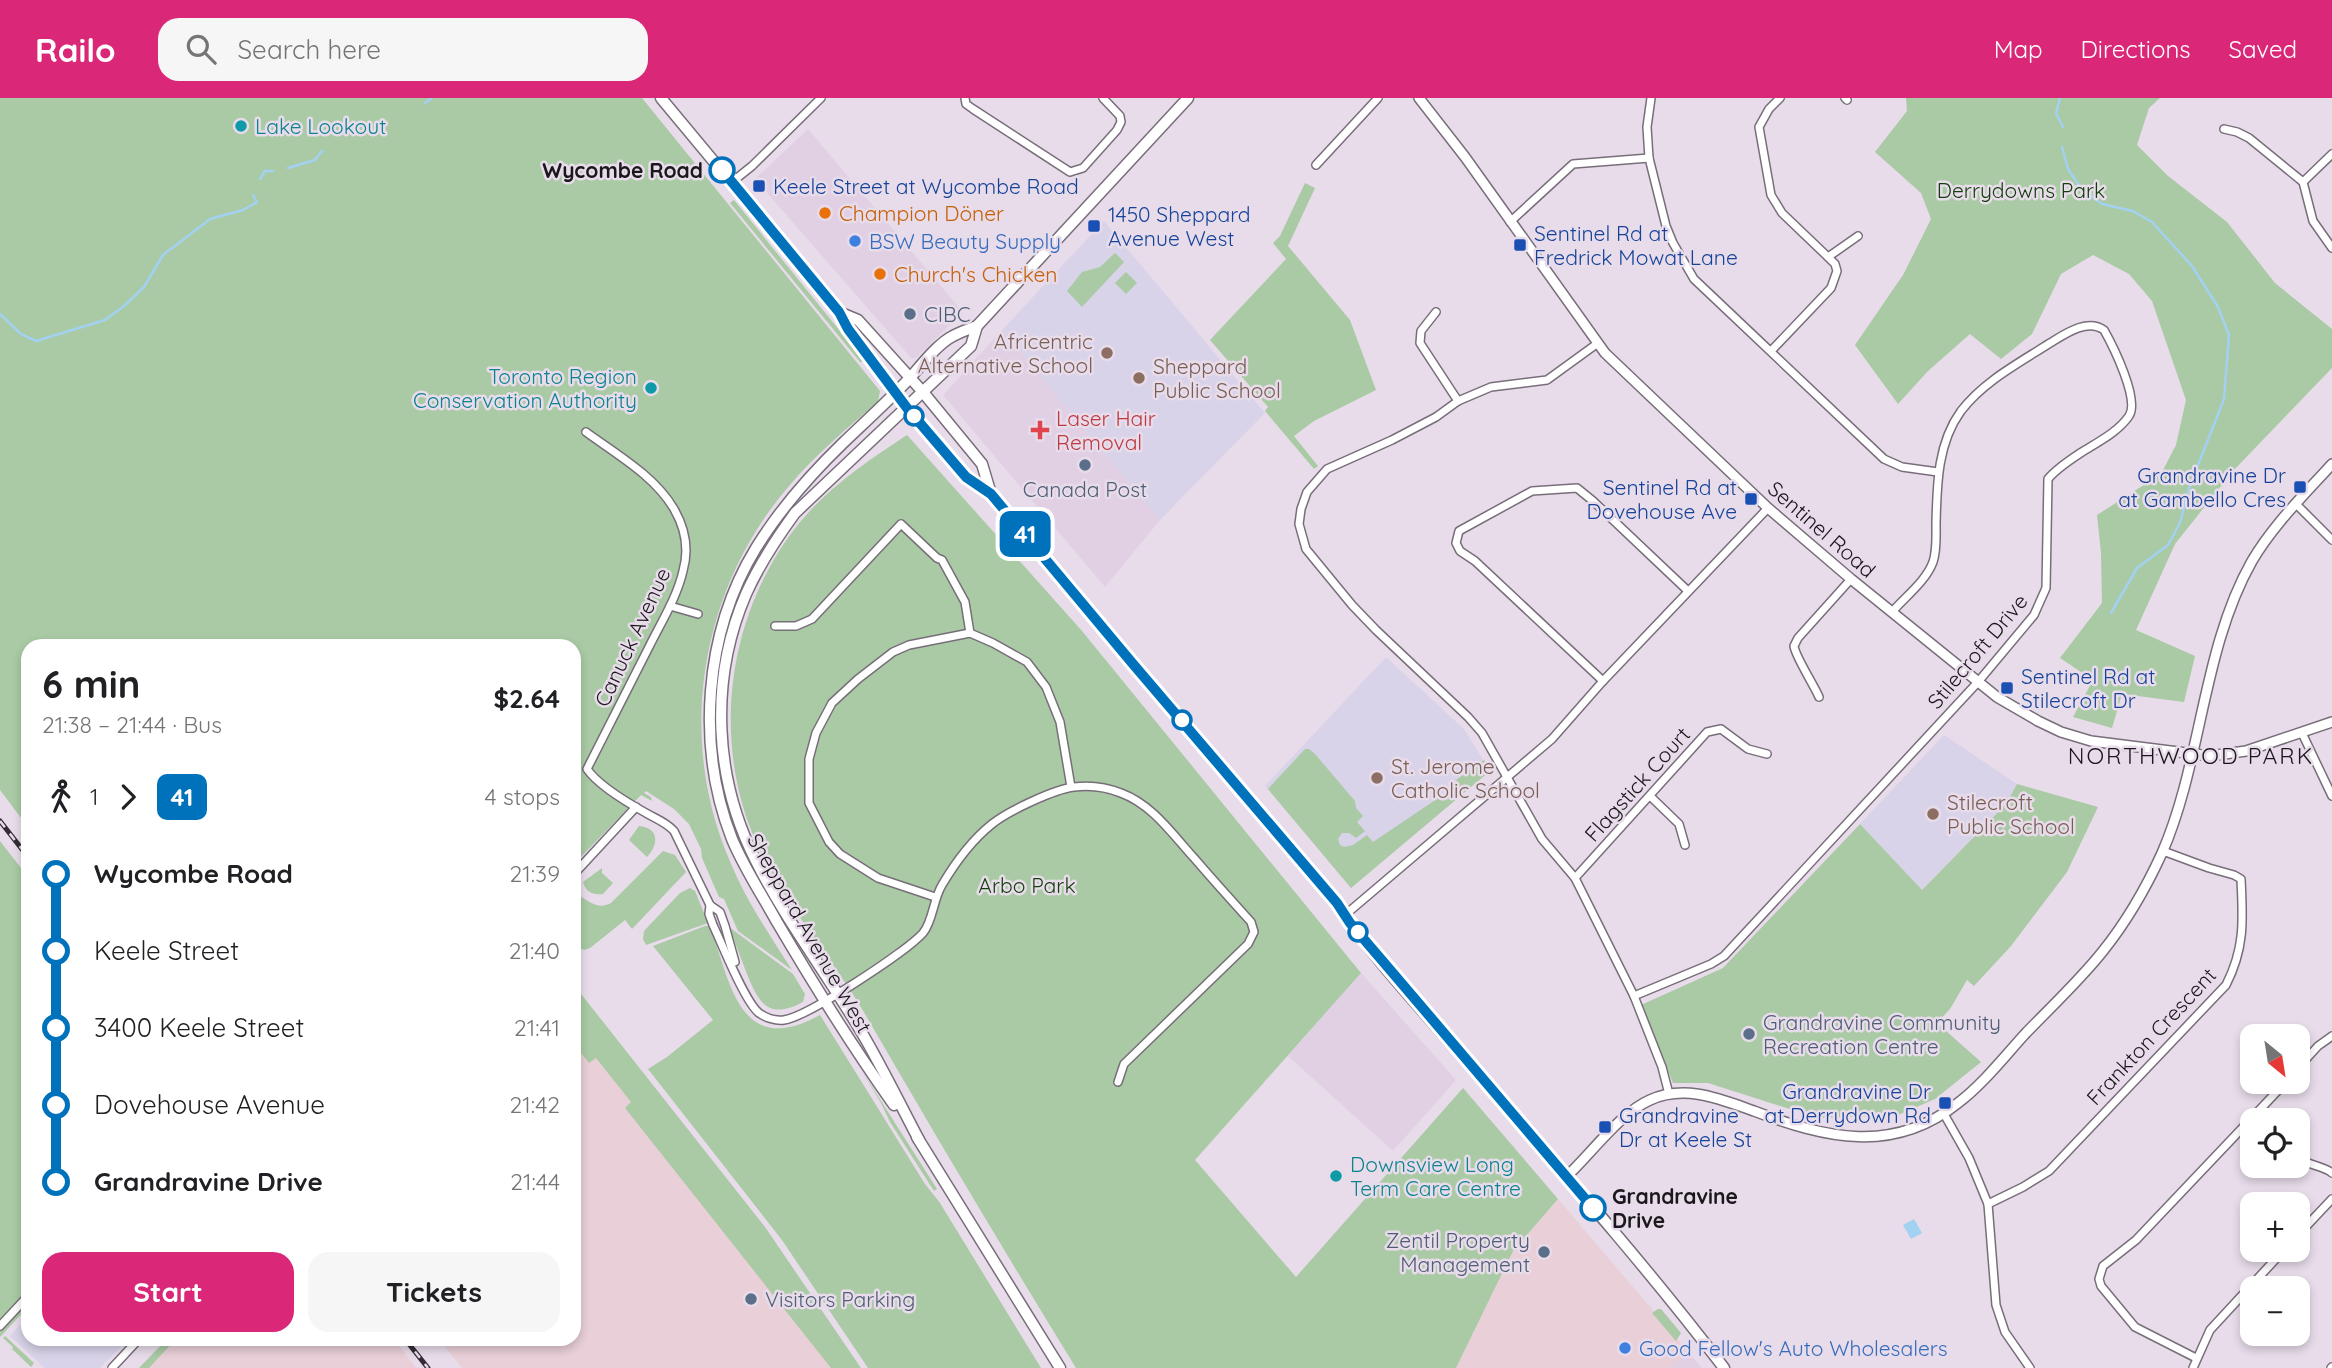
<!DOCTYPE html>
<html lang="en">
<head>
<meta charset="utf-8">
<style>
  body { margin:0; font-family:Quicksand,sans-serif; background:#f6f6f6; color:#202124; height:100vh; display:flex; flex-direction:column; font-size:26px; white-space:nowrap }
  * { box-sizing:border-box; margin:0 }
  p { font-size:23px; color:#757577 }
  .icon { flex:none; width:38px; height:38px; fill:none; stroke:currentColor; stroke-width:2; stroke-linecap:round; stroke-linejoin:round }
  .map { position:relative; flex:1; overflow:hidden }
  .sheet { position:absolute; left:21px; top:541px; width:560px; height:707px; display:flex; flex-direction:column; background:#fff; border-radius:21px; box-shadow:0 4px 10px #0003 }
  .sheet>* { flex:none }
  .badge { padding:0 14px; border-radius:10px; font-size:24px; line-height:46px }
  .needle { width:46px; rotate:150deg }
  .buttons { position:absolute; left:2240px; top:926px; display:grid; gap:14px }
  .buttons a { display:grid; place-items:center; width:70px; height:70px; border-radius:14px; background:#fff; box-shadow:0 4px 10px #0003; font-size:35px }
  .map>.badge { position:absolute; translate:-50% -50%; box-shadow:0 0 0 4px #fff }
  .legs { display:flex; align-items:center; gap:10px; height:77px; padding:0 21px; font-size:23px }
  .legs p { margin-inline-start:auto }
  .head { display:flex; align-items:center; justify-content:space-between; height:119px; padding:0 21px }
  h1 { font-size:38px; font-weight:800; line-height:52px }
  .button { display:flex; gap:14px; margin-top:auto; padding:14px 21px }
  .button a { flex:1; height:80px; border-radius:21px; background:#db2777; color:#fff; font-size:28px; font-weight:800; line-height:80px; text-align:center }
  .button a+a { background:#f6f6f6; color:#202124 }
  ul { padding:0 21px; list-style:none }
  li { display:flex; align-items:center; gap:24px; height:77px; font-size:26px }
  li i { display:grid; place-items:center; width:10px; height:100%; margin:0 9px; background:currentColor }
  li i::after { content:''; width:18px; height:18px; margin:-9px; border:5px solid; border-radius:50%; background:#fff }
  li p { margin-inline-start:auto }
  li:first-child i { background:linear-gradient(#0000 50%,currentColor 0) }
  li:last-child i { background:linear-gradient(currentColor 50%,#0000 0) }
  header { display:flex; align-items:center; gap:42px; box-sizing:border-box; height:98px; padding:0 35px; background:#db2777; color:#fff }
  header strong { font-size:33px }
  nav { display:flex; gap:38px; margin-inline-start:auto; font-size:24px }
  .search { width:490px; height:63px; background:#f6f6f6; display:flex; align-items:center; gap:18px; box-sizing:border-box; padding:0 24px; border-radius:21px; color:#757577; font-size:26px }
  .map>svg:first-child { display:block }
  .built { fill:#e1d0e4 }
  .industrial { fill:#e9cfd7 }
  .education { fill:#d9d3e9 }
  .green { fill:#a9caa4 }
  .water { fill:#a3d1f1 }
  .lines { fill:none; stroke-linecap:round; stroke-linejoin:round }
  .stream { stroke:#a3d1f1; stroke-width:2.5 }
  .minor-casing { stroke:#786e7a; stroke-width:10 }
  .tertiary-casing { stroke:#786e7a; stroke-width:12 }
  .secondary-casing { stroke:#786e7a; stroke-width:13 }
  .minor { stroke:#fff; stroke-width:7 }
  .tertiary { stroke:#fff; stroke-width:9 }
  .secondary { stroke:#fff; stroke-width:10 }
  .rail-casing { stroke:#322d33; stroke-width:5 }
  .rail { stroke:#e8dcea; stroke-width:2.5; stroke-dasharray:8; stroke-linecap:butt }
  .line-1-casing { stroke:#fff; stroke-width:16 }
  .line-1 { stroke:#0072bc; stroke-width:10 }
  .culture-dot { fill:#0f9aa8; stroke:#e8dcea; stroke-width:2.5 }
  .stop-1-dot { fill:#fff; stroke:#0072bc; stroke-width:3.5 }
  .transit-dot { fill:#1a4fb4; stroke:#e8dcea; stroke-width:2.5 }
  .food-dot { fill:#e8710a; stroke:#e8dcea; stroke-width:2.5 }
  .shop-dot { fill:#3f7fe0; stroke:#e8dcea; stroke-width:2.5 }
  .service-dot { fill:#5c6f8a; stroke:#e8dcea; stroke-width:2.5 }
  .education-dot { fill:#8d6e63; stroke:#e8dcea; stroke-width:2.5 }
  .health-dot { fill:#e0444e; stroke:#e8dcea; stroke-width:2.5 }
  .labels { text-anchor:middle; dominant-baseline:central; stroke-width:5; stroke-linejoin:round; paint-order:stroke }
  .culture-label { font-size:21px; fill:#0d838f; stroke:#e8dcea; text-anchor:start }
  .stop-label { font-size:21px; font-weight:bold; fill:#1b171c; stroke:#e8dcea; text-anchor:end }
  .transit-label { font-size:21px; fill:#164399; stroke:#e8dcea; text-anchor:start }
  .park-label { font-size:21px; fill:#103f09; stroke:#e8dcea }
  .food-label { font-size:21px; fill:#c56008; stroke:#e8dcea; text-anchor:start }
  .shop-label { font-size:21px; fill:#366cbe; stroke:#e8dcea; text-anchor:start }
  .service-label { font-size:21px; fill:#4e5e75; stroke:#e8dcea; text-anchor:start }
  .education-label { font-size:21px; fill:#785e54; stroke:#e8dcea; text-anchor:start }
  .health-label { font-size:21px; fill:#be3a42; stroke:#e8dcea; text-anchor:start }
  .street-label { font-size:21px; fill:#1b171c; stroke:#e8dcea }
  .neighbourhood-label { font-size:23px; letter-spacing:2px; fill:#1b171c; stroke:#e8dcea }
</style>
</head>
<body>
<header>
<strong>Railo</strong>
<div class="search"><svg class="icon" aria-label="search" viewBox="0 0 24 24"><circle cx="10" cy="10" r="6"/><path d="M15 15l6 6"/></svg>Search here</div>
<nav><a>Map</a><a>Directions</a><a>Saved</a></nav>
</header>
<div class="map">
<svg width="2332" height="1270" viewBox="0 0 2332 1270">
  <rect width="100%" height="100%" fill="#e8dcea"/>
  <g class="built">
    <path d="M808,31L963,214L916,260H911L755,81Z"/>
    <path d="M1002,232L1160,422L1105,489L943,297Z"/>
    <path d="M1361,875L1456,982L1393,1053L1288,958Z"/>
    <path d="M1687,1252L1702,1270H1670Z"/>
  </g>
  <g class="industrial">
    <path d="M574,927L844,1270H462L439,1241H574Z"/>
    <path d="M1558,1101L1687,1252L1670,1270H1456L1513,1153Z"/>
    <path d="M176,1241H237L244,1247L250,1241H394L416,1270H149Z"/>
  </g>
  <g class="education">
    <path d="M1104,123L1265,315L1160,422L1002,232Z"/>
    <path d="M1386,559L1464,631L1490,673L1351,790L1265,688Z"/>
    <path d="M1944,637L2017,686L2006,706L1921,792L1860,726Z"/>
    <path d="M28,1218V1241H129L100,1270H45L10,1238Z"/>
  </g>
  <g class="green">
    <path d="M0,0H642L880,293L878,304C847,330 815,357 789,388C701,490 676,637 729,761C745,801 769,836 792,872L738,833L724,801L719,799L702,760L701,751L689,726L674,711L646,693L644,695L651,699L652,703L641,697L574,766V548H28V729L0,692Z"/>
    <path d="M1906,0H2160L2149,10L2137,47L2168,78L2227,124L2275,185L2332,231V270L2233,373L2175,446L2136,532L2195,558L2184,604L2122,596L2112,630L2073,619L2093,582L2060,560L2102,505L2101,455L2097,417L2161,376L2176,347L2186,302L2152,203L2129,176L2093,157L2061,176L2032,236L2001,261L1970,236L1928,273L1898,306L1855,247L1903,177L1931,121L1921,95L1875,54L1907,13Z"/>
    <path d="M1305,85L1315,90L1288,148L1350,222L1376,292L1314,323L1294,338L1318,368L1314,371L1265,313L1268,309L1210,242L1286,161L1273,145L1280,138Z"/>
    <path d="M734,102L865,264H860L730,105Z"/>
    <path d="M1115,155L1124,164L1082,209L1067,193L1082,174L1100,169Z"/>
    <path d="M1126,174L1137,185L1126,196L1115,185Z"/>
    <path d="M907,337L1082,533L1361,875L1195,1062L1296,1179L1463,990L1558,1101L1513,1153L1456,1270H1076C1004,1153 934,1035 865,916C831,858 784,806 756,744C710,640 728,511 801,423C830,388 869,362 907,337Z"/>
    <path d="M1305,651H1309L1315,656L1355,703L1356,710L1363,718L1357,724L1365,733L1356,740L1349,735H1342L1338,741L1340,747L1344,749L1353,747L1367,737L1373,744L1459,686L1456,682L1484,662L1490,673L1351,790L1268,691Z"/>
    <path d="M2017,686L2098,709L2067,774L2011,848L1974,888L1967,882L1950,911L1937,925L1981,964L1935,1001L1898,1017L1818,1020L1708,985H1673L1641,907L1723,870L1860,726L1922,792L2006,706Z"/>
    <path d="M639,728C659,730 659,746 647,759L629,742Z"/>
    <path d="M0,743L28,779V1209L0,1239Z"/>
    <path d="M663,753L675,757L686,774L632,831L625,822L590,850L584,852L574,847V795C588,801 595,813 611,805Z"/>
    <path d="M602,770V775L613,785L603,796C592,797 586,794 583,784Z"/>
    <path d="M690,790L695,793L708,825L646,847L643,841L644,833L680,795Z"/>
    <path d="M705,828H710C731,887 740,961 820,917L925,1086L940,1105L1041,1270H868L782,1142L648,971L667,959L713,922L653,848Z"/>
    <path d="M729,829L793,876L805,896L803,904C769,922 759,906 747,876C741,860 735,845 729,829Z"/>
    <path d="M574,887L765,1129L861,1270H831L625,1010L631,1004L596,960L589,965L574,946Z"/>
    <path d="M862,973L937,1091L934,1093L890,1024L881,1005Z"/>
    <path d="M1658,1211H1661L1681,1235L1676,1243L1652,1215Z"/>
    <path d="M5,1238L34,1265L31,1269L12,1251L13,1249L3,1240Z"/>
    <path d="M167,1241H176L149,1270H139Z"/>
  </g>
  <path class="water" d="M1914,1121L1922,1135L1911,1141L1903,1127Z"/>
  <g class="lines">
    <g class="stream">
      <path d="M2060,0L2056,15L2063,29"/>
      <path d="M425,5L432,0"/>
      <path d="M2062,49L2068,71L2082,92"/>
      <path d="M288,70L315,62L322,53"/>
      <path d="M260,81L265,73H273"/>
      <path d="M2091,98L2102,106L2133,113L2152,124L2192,168L2218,209L2229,237L2224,301L2189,390L2180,425L2168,447L2137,470L2111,515"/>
      <path d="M0,216L21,236L36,243L105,222L124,208L144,189L163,157L210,121L243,112L257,104L253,97"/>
    </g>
    <defs>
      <g id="minor">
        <path d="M965,0L966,6L973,11L1070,74L1083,70L1117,32L1121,24L1120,18L1103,0"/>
        <path d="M1651,0L1647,29L1649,60L1666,128L1673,145L1694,181L1884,361L1902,369L1938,374"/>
        <path d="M1845,0L1847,2"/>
        <path d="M2224,31L2237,34L2249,40L2303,84L2313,123L2332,150"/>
        <path d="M1316,67L1378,0"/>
        <path d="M732,84L752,68L821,0"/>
        <path d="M2303,84L2332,56"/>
        <path d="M1510,124L1573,66L1649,60"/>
        <path d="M1828,159L1858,138"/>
        <path d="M1436,214L1421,233L1420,245L1458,303"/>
        <path d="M1598,245L1547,282L1491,289L1458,303L1436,319L1392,342L1327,371L1307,394L1301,411L1299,426L1306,451L1352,507L1376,532L1468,619L1482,635L1542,741L1575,780L1634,898L1662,969L1669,996"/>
        <path d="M1771,253L1831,190L1837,173L1835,166L1828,159L1782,115L1771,97L1759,29L1769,11L1780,0"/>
        <path d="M586,334C616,356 655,378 674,411C685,430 689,452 683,473C677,499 662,523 650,547C629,588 608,629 587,671C598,687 628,705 646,715C656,721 666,724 674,733L710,807L720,814L725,828L735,864"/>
        <path d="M2296,406L2332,442"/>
        <path d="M670,508L698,516"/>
        <path d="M775,528H796L812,521L901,426L937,460L942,462L965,504L970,535"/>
        <path d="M1603,583L1475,463L1460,453L1456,445L1459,433L1532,393L1577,390L1593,403L1688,493"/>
        <path d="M1819,599C1814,587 1795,558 1794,548L1798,540L1851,481"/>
        <path d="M2302,635L2332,698"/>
        <path d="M1650,698L1679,726L1685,747"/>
        <path d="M574,776L636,709"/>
        <path d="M1575,780L1707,634L1721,631L1748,651L1767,656"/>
        <path d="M935,799L878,780L840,756L829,744L809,705V661L816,635L832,605L858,581L893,554L909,547L970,535L993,545L1027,564L1046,589L1060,624L1071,689"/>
        <path d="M710,807L709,816L713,827C722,846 745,904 759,915C766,920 776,923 784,922C807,919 906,854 923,835C933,823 933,802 942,787C955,765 972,742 992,726C1008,713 1055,691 1074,689C1089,687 1106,689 1121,695C1153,707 1172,736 1195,761C1213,782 1232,803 1251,824L1254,834L1248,846L1124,966L1118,984"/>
        <path d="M1345,817L1552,641L1603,583L1768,410"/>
        <path d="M1634,898L1711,866L1724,858L1978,584L2034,517L2046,490L2048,381C2057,370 2070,362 2082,354C2098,344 2118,334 2129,318C2140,302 2113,248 2104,232C2087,220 2065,236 2050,245C2019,265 1984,283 1961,313C1937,346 1937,388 1936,426C1936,438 1937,452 1933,464C1926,483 1906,498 1893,513"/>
        <path d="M2298,970L2318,948L2332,938"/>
        <path d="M1944,1016L1969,1060L1988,1106L1996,1207L2005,1234L2030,1270"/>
        <path d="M2298,1060C2308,1067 2326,1069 2332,1075"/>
        <path d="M1988,1106L2023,1089L2049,1073L2226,887C2245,850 2243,822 2241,781L2234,777L2209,770L2163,753"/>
        <path d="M2298,1137L2332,1101"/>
        <path d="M0,1228L28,1198"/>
        <path d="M2196,1260L2135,1229L2101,1188L2099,1181L2103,1168L2136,1142L2286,984"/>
        <path d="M112,1270L139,1241"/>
        <path d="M2193,1270L2210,1232L2284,1152"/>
        <path d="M2331,1270L2332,1269"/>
      </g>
      <g id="tertiary">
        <path d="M1419,0L1465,59L1605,255L1768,410L1851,481L1997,599L2038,623L2061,634L2091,643L2210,658L2246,653L2332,624"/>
        <path d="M1566,1079C1591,1056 1620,1015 1650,1002C1685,986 1720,1001 1754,1013C1825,1040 1893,1057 1958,1005C1983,986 2004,959 2025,936C2051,909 2080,882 2103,853C2127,823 2146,790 2162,755C2202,664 2202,551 2252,463C2273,427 2304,397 2332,366"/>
      </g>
      <g id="secondary">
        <path d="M661,0L839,214L848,231L907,310L966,379L991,396L1171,610"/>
        <path d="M839,214L858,222L922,293L982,366L991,396"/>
        <path d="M1169,606L1337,805C1374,862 1424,913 1468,965C1555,1065 1644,1165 1724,1270"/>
        <path d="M894,1007C852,948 814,887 777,824C762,797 744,770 732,741C696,649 704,535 756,450C780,411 810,377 843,345C865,324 887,304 908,282C920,269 937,246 953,238C960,234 969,231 977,228"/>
        <path d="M917,1039L1060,1270"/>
        <path d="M919,1042C900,1006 882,969 862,935C828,877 786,823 756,763C714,681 709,582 746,496C759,467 776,441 795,415L971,248L977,228L1188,0"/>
      </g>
    </defs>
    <use href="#minor" class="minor-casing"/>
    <use href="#tertiary" class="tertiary-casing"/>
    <use href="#secondary" class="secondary-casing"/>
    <use href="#minor" class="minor"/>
    <use href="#tertiary" class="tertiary"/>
    <use href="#secondary" class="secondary"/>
    <defs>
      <g id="rail">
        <path d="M0,723L28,759"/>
        <path d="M405,1241L428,1270"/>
      </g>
    </defs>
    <use href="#rail" class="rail-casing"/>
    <use href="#rail" class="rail"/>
  </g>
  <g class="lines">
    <defs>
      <path id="line-1" d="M722,72L839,214L848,231L907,310L966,379L991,396L1133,566L1337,805L1350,825L1386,867L1593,1110"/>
    </defs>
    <use href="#line-1" class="line-1-casing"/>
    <use href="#line-1" class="line-1"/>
  </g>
  <g class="culture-dot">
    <circle cx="241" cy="28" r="7"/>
    <circle cx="651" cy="290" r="7"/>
    <circle cx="1336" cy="1078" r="7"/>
  </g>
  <g class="stop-1-dot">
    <circle cx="722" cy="72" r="12"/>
    <circle cx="914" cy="318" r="9"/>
    <circle cx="1182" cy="622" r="9"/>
    <circle cx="1358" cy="834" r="9"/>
    <circle cx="1593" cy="1110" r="12"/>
  </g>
  <g class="transit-dot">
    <rect x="752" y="81" width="14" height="14" rx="3.5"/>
    <rect x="1087" y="121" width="14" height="14" rx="3.5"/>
    <rect x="1513" y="140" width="14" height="14" rx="3.5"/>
    <rect x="2293" y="382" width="14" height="14" rx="3.5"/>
    <rect x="1744" y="394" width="14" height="14" rx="3.5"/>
    <rect x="2000" y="583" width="14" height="14" rx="3.5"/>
    <rect x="1938" y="998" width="14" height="14" rx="3.5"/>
    <rect x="1598" y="1022" width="14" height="14" rx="3.5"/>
  </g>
  <g class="food-dot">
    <circle cx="825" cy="115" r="7"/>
    <circle cx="880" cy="176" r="7"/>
  </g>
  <g class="shop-dot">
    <circle cx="855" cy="143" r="7"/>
    <circle cx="1625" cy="1250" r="7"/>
  </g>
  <g class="service-dot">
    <circle cx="910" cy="216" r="7"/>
    <circle cx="1085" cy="367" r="7"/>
    <circle cx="1749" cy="936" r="7"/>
    <circle cx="1544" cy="1154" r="7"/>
    <circle cx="751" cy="1201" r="7"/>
  </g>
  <g class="education-dot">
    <circle cx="1107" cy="255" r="7"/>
    <circle cx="1139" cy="280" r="7"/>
    <circle cx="1377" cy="680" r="7"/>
    <circle cx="1933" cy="716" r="7"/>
  </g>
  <path class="health-dot" d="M1036.5 321.5h7v7h7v7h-7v7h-7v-7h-7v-7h7z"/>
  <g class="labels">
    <g class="culture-label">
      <text x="255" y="28">Lake Lookout</text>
      <text x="637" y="278" text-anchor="end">Toronto Region<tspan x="637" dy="24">Conservation Authority</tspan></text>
      <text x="1350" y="1066">Downsview Long<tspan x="1350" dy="24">Term Care Centre</tspan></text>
    </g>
    <g class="stop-label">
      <text x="703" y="72">Wycombe Road</text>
      <text x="1612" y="1098" text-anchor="start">Grandravine<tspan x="1612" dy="24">Drive</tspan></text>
    </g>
    <g class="transit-label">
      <text x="773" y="88">Keele Street at Wycombe Road</text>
      <text x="1108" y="116">1450 Sheppard<tspan x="1108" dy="24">Avenue West</tspan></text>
      <text x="1534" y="135">Sentinel Rd at<tspan x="1534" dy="24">Fredrick Mowat Lane</tspan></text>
      <text x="2286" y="377" text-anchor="end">Grandravine Dr<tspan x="2286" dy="24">at Gambello Cres</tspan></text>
      <text x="1737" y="389" text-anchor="end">Sentinel Rd at<tspan x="1737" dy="24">Dovehouse Ave</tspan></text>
      <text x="2021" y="578">Sentinel Rd at<tspan x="2021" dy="24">Stilecroft Dr</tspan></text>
      <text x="1931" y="993" text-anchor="end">Grandravine Dr<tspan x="1931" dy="24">at Derrydown Rd</tspan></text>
      <text x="1619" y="1017">Grandravine<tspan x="1619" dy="24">Dr at Keele St</tspan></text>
    </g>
    <g class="park-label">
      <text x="2021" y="92">Derrydowns Park</text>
      <text x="1027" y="787">Arbo Park</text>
    </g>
    <g class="food-label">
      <text x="839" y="115">Champion Döner</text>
      <text x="894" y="176">Church's Chicken</text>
    </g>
    <g class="shop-label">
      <text x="869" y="143">BSW Beauty Supply</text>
      <text x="1639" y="1250">Good Fellow's Auto Wholesalers</text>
    </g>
    <g class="service-label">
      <text x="924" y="216">CIBC</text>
      <text x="1085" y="391" text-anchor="middle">Canada Post</text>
      <text x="1763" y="924">Grandravine Community<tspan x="1763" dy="24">Recreation Centre</tspan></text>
      <text x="1530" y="1142" text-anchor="end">Zentil Property<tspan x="1530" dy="24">Management</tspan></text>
      <text x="765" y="1201">Visitors Parking</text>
    </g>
    <g class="education-label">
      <text x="1093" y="243" text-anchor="end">Africentric<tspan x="1093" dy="24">Alternative School</tspan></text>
      <text x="1153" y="268">Sheppard<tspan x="1153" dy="24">Public School</tspan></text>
      <text x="1391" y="668">St. Jerome<tspan x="1391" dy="24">Catholic School</tspan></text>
      <text x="1947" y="704">Stilecroft<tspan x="1947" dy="24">Public School</tspan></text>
    </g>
    <g class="health-label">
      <text x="1056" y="320">Laser Hair<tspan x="1056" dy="24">Removal</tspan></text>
    </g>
    <g class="street-label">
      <text transform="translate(1822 431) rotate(41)">Sentinel Road</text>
      <text transform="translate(632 539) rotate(-65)">Canuck Avenue</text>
      <text transform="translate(1977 553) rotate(-50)">Stilecroft Drive</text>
      <text transform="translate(1637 686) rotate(-48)">Flagstick Court</text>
      <text transform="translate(810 835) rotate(60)">Sheppard Avenue West</text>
      <text transform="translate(2151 938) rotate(-47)">Frankton Crescent</text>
    </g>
    <g class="neighbourhood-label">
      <text x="2191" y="657">NORTHWOOD PARK</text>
    </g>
  </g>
</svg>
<div class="buttons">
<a><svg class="needle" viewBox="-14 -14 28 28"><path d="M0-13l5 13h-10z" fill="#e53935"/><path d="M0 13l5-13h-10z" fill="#757577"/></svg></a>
<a><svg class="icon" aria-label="locate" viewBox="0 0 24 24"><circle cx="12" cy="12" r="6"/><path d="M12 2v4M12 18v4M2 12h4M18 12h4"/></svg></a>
<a>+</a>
<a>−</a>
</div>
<b class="badge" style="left:1025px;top:436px;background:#0072bc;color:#fff">41</b>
<section class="sheet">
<div class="head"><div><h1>6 min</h1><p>21:38 – 21:44 · Bus</p></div><b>$2.64</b></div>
<div class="legs"><svg class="icon" aria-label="walk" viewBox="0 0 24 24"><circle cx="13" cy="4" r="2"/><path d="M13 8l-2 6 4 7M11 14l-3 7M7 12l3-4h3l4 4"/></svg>1<svg class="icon" aria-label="forward" viewBox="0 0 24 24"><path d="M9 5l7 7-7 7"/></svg><b class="badge" style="background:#0072bc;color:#fff">41</b><p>4 stops</p></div>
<ul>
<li><i style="color:#0072bc"></i><b>Wycombe Road</b><p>21:39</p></li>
<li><i style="color:#0072bc"></i><span>Keele Street</span><p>21:40</p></li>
<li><i style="color:#0072bc"></i><span>3400 Keele Street</span><p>21:41</p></li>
<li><i style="color:#0072bc"></i><span>Dovehouse Avenue</span><p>21:42</p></li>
<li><i style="color:#0072bc"></i><b>Grandravine Drive</b><p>21:44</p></li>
</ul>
<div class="button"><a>Start</a><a>Tickets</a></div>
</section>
</div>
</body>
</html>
